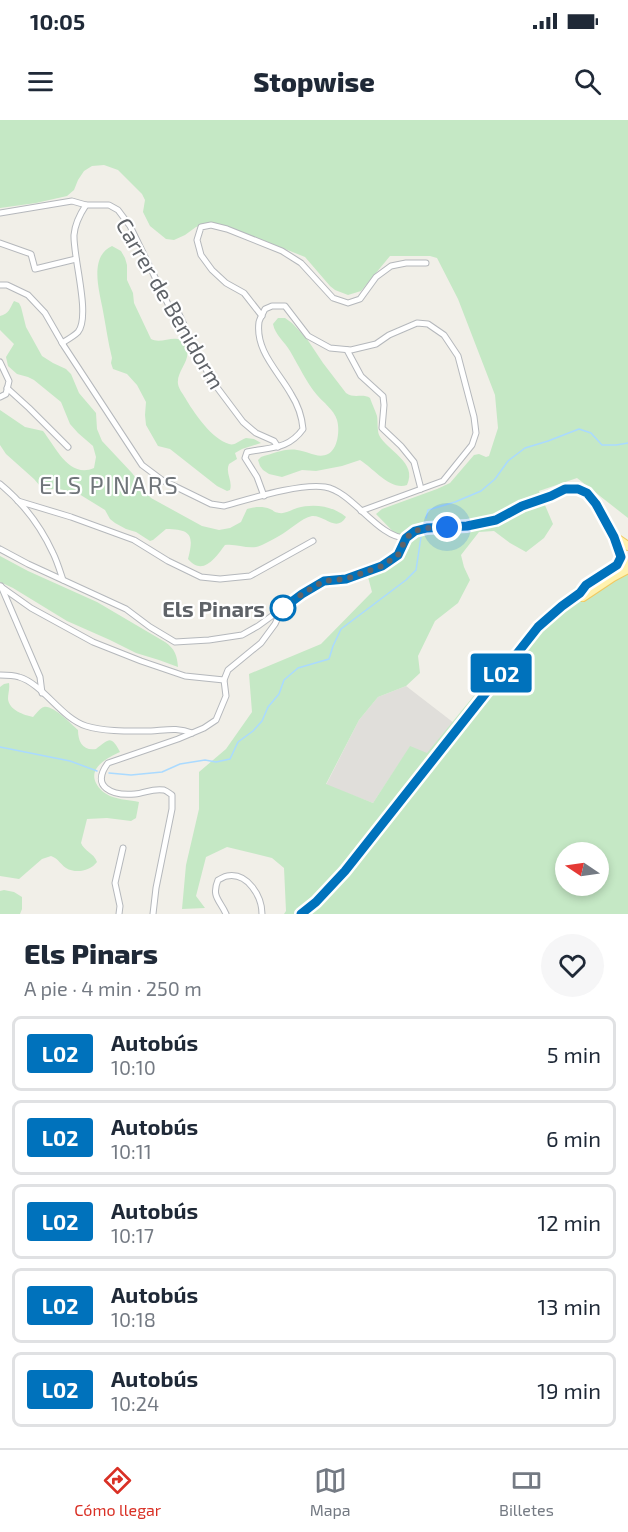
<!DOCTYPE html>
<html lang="es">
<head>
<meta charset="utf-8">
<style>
  body { margin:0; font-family:"Exo 2",sans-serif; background:#f6f6f7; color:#1f2937; height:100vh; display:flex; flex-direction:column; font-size:22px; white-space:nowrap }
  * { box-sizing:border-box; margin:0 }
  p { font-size:20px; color:#747a83 }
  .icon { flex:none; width:33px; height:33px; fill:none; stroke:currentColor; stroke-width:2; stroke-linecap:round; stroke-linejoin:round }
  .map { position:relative; height:794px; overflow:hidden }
  .sheet { display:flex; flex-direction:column; background:#fff; flex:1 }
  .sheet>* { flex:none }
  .badge { padding:0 12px; border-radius:4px; font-size:21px; line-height:39px }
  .needle { width:39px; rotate:283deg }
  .buttons { position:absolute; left:555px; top:722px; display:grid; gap:12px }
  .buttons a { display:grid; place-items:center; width:54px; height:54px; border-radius:50%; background:#fff; box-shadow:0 3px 9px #0003; font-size:30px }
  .you { position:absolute; width:30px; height:30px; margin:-15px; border:4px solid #fff; border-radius:50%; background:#1a73e8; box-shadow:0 0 0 9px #1a73e833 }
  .map>.badge { position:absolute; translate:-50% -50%; box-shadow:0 0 0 3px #fff }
  .round { display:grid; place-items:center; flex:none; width:63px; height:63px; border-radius:32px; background:#f6f6f7 }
  .head { display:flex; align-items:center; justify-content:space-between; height:102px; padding:0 24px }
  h1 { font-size:28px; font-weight:800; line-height:45px }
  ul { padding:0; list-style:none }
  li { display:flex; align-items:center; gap:18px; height:75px; margin:0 12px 9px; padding:0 12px; border:3px solid #e0e1e3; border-radius:9px }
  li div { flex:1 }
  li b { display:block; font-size:22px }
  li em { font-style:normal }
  li .badge { min-width:66px; font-weight:700; text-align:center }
  .status { display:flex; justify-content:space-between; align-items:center; height:42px; padding:0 30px; background:#fff; direction:ltr }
  .status svg { height:16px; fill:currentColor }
  header { display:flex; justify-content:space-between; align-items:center; height:78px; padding:0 24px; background:#fff; font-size:27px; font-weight:800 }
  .dock { display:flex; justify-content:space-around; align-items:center; height:84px; border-top:2px solid #e0e1e3; background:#fff; font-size:16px; color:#747a83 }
  .dock a { display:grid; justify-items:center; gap:3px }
  .dock .current { color:#d93025 }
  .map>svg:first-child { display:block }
  .industrial { fill:#e0deda }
  .green { fill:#c5e8c5; fill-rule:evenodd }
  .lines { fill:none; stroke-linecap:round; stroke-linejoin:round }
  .stream { stroke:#aadaff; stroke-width:1.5 }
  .minor-casing { stroke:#b5b8bc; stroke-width:7 }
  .primary-casing { stroke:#f2c960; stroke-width:10 }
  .minor { stroke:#fff; stroke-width:5 }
  .primary { stroke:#fff2af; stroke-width:8 }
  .line-casing { stroke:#fff; stroke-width:14 }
  .line { stroke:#0072bc; stroke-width:9 }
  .walk { stroke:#5f6368; stroke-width:6; stroke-dasharray:0 10.8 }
  .stop-dot { fill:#fff; stroke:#0072bc; stroke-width:3 }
  .labels { text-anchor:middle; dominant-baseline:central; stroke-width:4.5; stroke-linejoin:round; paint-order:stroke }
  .street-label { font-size:22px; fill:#5f6368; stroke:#fff }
  .stop-label { font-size:22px; font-weight:bold; fill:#5f6368; stroke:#fff; text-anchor:end }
  .neighbourhood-label { font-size:24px; letter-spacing:1.5px; fill:#70757a; stroke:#fff }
</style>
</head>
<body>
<div class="status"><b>10:05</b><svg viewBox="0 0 49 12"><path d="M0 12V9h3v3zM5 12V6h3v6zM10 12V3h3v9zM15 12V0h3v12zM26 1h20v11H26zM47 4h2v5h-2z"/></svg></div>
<header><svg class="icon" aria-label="menu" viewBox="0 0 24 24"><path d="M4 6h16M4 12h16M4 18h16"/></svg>Stopwise<svg class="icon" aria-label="search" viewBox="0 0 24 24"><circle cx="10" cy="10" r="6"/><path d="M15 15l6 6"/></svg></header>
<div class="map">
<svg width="628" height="794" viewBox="0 0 628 794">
  <rect width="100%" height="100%" fill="#f1efe8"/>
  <path class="industrial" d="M406,566L454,603L427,634L410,627L373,683L326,665L359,600L378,577Z"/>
  <g class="green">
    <path d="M0,0H628V398L577,358L539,371L553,404L544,418L526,432L510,423L494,411L479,412L461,435L464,447L470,460L458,483L435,501L418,536L420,553L406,566L378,577L359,600L326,664L373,683L410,626L427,633L518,522L583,460L628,437V794H284L286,791L284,748L272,738L227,727L206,737L196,776L205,788L182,789L186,745L199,689V652L226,629L252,592L249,554L321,524L372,472L368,457L409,428L376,394L382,389L437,369L450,363L474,335L479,334L486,337L489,336L498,308L495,275L458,179L437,138L430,136H390L361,171L348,175L335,170L330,166L305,137L260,119L208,103L196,107L185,115L174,120L166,119L150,106L143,92L145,80L142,74L118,50L104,45L92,46L84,51L78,60L74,70L67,76L36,83L0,88ZM566,732H598V765H566Z"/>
    <path d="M112,126L121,131L125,138L127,145V160L133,173L134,183L151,219C162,225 177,212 185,224C194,239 176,250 178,264C179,270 184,275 187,281C195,294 212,319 229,324C235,326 240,320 246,318L254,319L261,323L242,329L235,333L237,339L229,344C225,353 233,361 230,370L227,371L217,366L170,329L158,326L146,305L145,295L146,282L137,265L127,254L113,249L111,243L112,238C108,222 106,207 103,191C100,173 88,137 112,126Z"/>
    <path d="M14,181L19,183L21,187L26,207L42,236L53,243L66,249L71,254L79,273L96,293L97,309L102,321L132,353L151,378L202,406L219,410L230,408L241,402L247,389C253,387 263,386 270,389C275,391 273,392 279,393C285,394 291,390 297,388C314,383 333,386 346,397C336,413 325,395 312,396C301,398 289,411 279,416C274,419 268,422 262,425C250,431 237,423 225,425C216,437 203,457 188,439C194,416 192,409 166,409L153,420L150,421L136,412L126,409L115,403L110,399L105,390L79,374L60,369H47L40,366L34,359L6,334L0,325V290L25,307L43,311C55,326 69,359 94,348L96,337L93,326L78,313L70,304L61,282L34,260L28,257L17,254L8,246L6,237L14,224L0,210V196C9,194 10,188 14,181Z"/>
    <path d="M278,198H285L292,203L307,219L323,243L346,273C354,279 363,273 370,278C372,284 375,290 377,296C378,302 377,309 379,315C387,331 418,342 407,365C391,371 373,348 360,340L342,346L316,351L302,350L282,357L269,354L263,350L260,346L258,340L261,337C272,334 285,328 297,330C307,331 318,339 328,334C338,329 340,310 337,300C334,290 323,282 317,275C306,262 299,246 290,231C285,222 275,215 273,204Z"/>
    <path d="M0,436L28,451L97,482L165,522C175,529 177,535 178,547L159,540L136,533L110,520L67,501L13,468L0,462Z"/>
    <path d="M9,563C10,569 8,573 8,579C9,590 24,595 33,597C36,594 40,588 44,587C53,585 71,604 78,610C78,622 83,631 96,629C109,619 111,615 120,632C109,637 88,647 96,663C99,669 104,673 110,676C120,680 130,680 139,682L136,698L131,701L107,698L87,699L81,723C84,731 94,733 97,742C90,751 76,754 66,748C60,744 59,739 51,736L42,739L19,759L0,756V567L4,564Z"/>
    <path d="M4,770L14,772L22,777V789L20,794H0V771Z"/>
  </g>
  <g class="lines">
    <g class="stream">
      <path d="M426,398L428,390L455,382L481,371L495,359L508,341L525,328L548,321L579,309L591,313L602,325H616L628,323"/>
      <path d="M0,627L70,641L97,651"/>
      <path d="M109,653L131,655L162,652L180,644L205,640L216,642L230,639L238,622L253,611L262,601L268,587L279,574L284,560L298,548L329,539L333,526L341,509L406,460L416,450L421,417"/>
    </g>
    <defs>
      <g id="minor">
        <path d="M0,93L72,81L86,85"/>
        <path d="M0,123L31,134L35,149L76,139"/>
        <path d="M0,165H7L28,175L45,193L64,226L142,345L162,360L211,384L224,386C250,379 300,363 325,367C352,371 378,418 406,418"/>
        <path d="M262,196L244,173L226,163L212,150L201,135L197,120L201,107L211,105L227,109L282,131L301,143L333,178L348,183L360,179L376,157L391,146L406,143H426"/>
        <path d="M62,223C67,220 74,216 78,212C91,196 73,137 74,115C75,103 80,94 86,85H109L118,90L130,106L168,184L179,194L198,235L213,262L243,302L256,313L274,321L278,327"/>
        <path d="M347,230L361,256L383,276L384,285L382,308L401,326L414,342L421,369"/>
        <path d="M0,242L9,261L6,274L0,277"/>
        <path d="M7,268L29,288L68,327"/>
        <path d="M0,364C22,382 41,407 53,433C57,441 60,451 63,460"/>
        <path d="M264,376L257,357L245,338L247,332C270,327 288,330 303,309C302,297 298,285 291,274C279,252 255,231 259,202C260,198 263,193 265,189L272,186H285L308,216L330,228L351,230L376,224L389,215L417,203L428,204L444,215L458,236L474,297L476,313L472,325L443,361L361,391"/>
        <path d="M18,381L71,397L134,420L168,441L201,457L220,459L250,456L313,421"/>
        <path d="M0,429L28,444L126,489L150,507L175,522L209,520L242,515L258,506L302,474L324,461L346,459L382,446L398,435L406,418L415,411L427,408L467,406L496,400L522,386L551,376L565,369H578L587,373L596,384L614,417"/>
        <path d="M0,466L31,488L93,522L141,541L185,556L224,560"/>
        <path d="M1,466L40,557L42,573"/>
        <path d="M0,555C6,555 13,555 19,557C43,564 61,598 86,606C106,612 130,611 151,611C166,610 178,607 192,613"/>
        <path d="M119,794L120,786L115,763L123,728"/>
        <path d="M153,794L156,768L172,689V675C169,673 167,671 164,670C153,668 145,673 135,674C112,676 90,667 108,643L178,619L204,608L216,600L226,576L224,560L228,550L261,523L275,504L281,491"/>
        <path d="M226,794C220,780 211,777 218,760C221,759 224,756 227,756C248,752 262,777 262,794"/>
      </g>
      <g id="primary">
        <path d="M614,417L621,437L628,443"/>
        <path d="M615,417L628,426"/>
        <path d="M583,477L613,457L628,449"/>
        <path d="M301,794L316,781L345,751L538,507C564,483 596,456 628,442"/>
      </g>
    </defs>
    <use href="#minor" class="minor-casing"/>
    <use href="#primary" class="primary-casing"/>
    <use href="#minor" class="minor"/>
    <use href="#primary" class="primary"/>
  </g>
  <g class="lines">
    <defs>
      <path id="line" d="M282,489L302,474L324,461L346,459L382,446L398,435L406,418L415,411L427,408L467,406L496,400L522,386L551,376L565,369H578L587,373L596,384L614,417L621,437L617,445L586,465L580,473L562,486L538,507L345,751L316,782L301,794"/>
    </defs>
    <use href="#line" class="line-casing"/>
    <use href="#line" class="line"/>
    <path class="walk" d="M283,488L302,474L324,461L346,459L382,446L398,435L406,418L415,411L427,408L447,407"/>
  </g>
  <circle class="stop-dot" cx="283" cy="488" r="12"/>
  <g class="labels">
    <g class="street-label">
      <text transform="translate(171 183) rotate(60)">Carrer de Benidorm</text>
    </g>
    <g class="stop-label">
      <text x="265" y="488">Els Pinars</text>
    </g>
    <g class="neighbourhood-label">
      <text x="109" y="364">ELS PINARS</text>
    </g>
  </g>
</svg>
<div class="buttons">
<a><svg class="needle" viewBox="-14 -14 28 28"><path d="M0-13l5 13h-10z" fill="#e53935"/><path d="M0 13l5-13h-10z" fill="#747a83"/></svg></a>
</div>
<div class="you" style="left:447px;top:407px"></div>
<b class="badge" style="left:501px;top:553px;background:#0072bc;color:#fff">L02</b>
</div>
<section class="sheet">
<div class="head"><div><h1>Els Pinars</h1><p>A pie · 4 min · 250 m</p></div><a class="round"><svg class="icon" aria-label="heart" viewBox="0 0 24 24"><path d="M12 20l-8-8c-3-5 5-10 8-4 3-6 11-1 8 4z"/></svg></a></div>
<ul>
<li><span class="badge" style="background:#0072bc;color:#fff">L02</span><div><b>Autobús</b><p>10:10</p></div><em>5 min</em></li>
<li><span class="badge" style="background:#0072bc;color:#fff">L02</span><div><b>Autobús</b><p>10:11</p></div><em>6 min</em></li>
<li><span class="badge" style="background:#0072bc;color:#fff">L02</span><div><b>Autobús</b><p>10:17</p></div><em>12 min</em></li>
<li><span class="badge" style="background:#0072bc;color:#fff">L02</span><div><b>Autobús</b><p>10:18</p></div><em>13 min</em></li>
<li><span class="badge" style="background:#0072bc;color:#fff">L02</span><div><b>Autobús</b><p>10:24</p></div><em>19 min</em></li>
</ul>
</section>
<nav class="dock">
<a class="current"><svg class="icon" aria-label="directions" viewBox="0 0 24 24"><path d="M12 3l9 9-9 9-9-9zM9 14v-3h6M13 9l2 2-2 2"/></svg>Cómo llegar</a>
<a><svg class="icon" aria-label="map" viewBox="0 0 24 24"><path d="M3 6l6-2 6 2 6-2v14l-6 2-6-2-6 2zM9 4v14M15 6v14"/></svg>Mapa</a>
<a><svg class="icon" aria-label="tickets" viewBox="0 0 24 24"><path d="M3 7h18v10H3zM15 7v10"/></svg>Billetes</a>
</nav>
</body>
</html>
